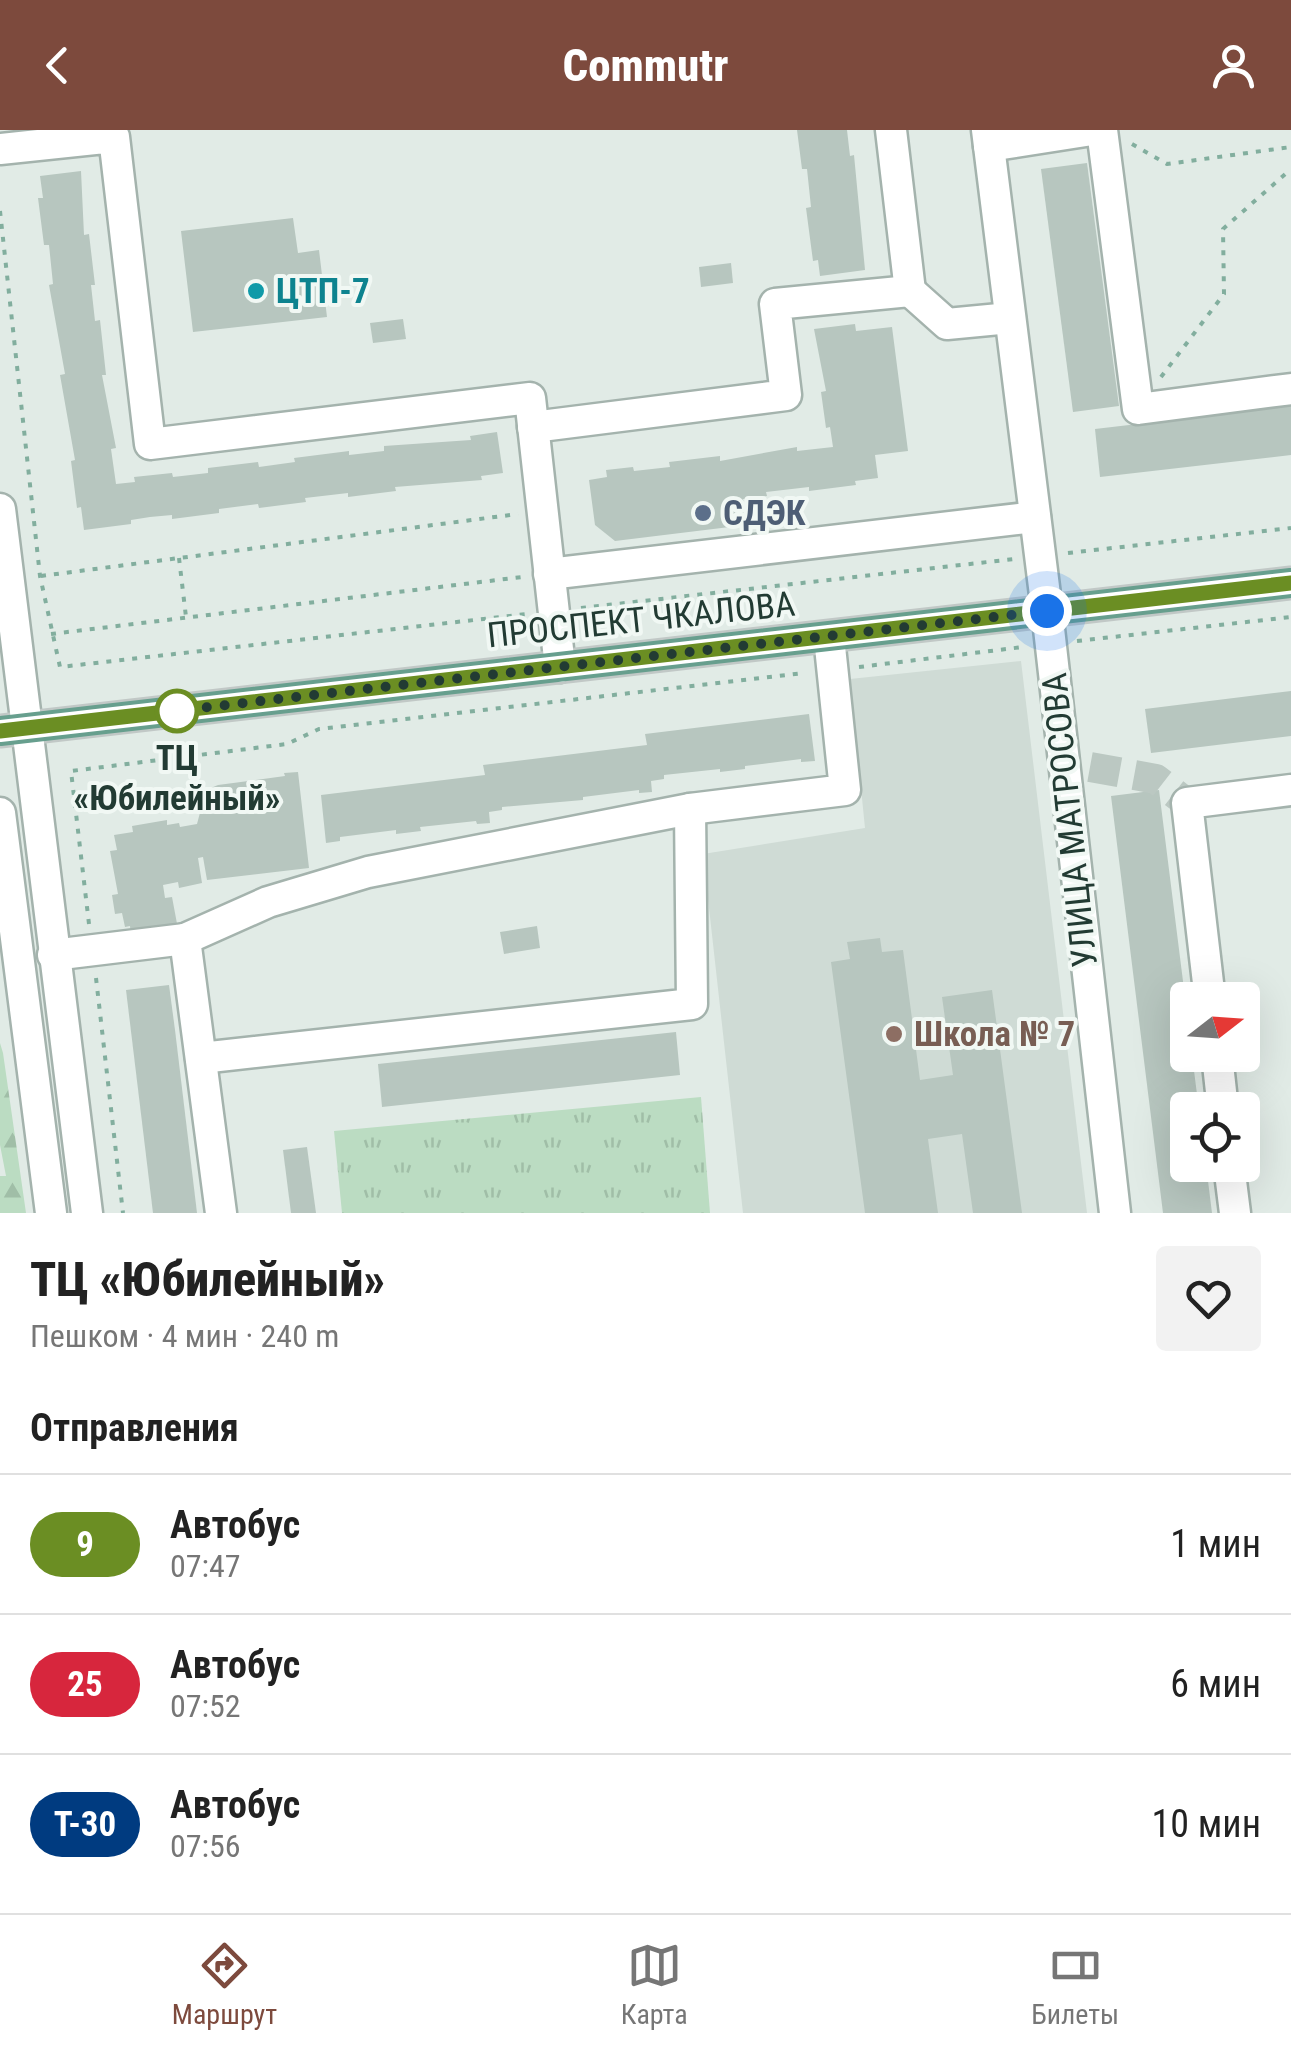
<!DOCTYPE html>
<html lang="ru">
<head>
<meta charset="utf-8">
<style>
  body { margin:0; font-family:"Roboto Condensed",sans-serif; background:#f2f2f2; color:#222; height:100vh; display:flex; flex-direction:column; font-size:38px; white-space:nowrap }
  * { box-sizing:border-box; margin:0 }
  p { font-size:32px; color:#767676 }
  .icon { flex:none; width:55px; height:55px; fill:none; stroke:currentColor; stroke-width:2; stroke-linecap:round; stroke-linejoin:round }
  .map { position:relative; height:1083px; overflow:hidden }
  .details { display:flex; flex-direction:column; background:#fff; flex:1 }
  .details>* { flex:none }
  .badge { padding:0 20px; border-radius:32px; font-size:35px; line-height:65px }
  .needle { width:65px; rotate:73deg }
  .buttons { position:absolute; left:1170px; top:852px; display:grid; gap:20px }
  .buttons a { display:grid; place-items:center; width:90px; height:90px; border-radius:10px; background:#fff; box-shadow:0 10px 40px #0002; font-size:50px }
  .you { position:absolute; width:50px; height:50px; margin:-25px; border:8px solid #fff; border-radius:50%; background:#1a73e8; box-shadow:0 0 0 15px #1a73e833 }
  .map>.badge { position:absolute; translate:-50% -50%; box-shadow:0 0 0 5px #fff }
  h2 { padding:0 30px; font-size:38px; line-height:90px }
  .round { display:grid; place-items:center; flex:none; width:105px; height:105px; border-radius:10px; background:#f2f2f2 }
  .head { display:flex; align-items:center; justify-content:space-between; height:170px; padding:0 30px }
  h1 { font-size:48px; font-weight:800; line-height:75px }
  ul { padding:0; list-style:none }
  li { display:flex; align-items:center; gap:30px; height:140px; padding:0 30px; border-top:2px solid #e0e0e0 }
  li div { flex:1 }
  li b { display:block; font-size:38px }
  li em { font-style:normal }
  li .badge { min-width:110px; font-weight:700; text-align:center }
  header { display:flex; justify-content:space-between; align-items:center; height:130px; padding:0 30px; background:#7d4a3d; color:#fff; font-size:45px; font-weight:800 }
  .tab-bar { display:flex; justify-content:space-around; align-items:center; height:140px; border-top:2px solid #e0e0e0; background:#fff; font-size:28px; color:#767676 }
  .tab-bar a { display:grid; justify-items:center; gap:5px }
  .tab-bar .on { color:#7d4a3d }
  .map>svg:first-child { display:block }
  .built { fill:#cfdbd5 }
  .forest { fill:url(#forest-firs) }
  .park { fill:url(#park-tufts) }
  .building { fill:#b7c6bf }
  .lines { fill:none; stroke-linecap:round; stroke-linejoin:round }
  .minor-tunnel { stroke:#bbc8c2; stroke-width:30; stroke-dasharray:30 15; stroke-linecap:butt }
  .minor-casing { stroke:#a4b3ad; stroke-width:35 }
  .major-casing { stroke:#c1c8c6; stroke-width:35 }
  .path { stroke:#82ae9e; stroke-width:4; stroke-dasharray:5 8; stroke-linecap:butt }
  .minor { stroke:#fff; stroke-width:30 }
  .major { stroke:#679f8e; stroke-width:30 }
  .line-casing { stroke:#fff; stroke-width:22 }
  .line { stroke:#6b8e23; stroke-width:15 }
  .walk { stroke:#223b33; stroke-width:10; stroke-dasharray:0 18 }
  .culture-dot { fill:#0f9aa8; stroke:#f1f8f4; stroke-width:4 }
  .service-dot { fill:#5c6f8a; stroke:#f1f8f4; stroke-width:4 }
  .stop-dot { fill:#fff; stroke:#6b8e23; stroke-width:5 }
  .education-dot { fill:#8d6e63; stroke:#f1f8f4; stroke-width:4 }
  .labels { text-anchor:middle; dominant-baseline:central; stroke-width:8; stroke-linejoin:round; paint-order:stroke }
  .culture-label { font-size:35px; font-weight:bold; fill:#0d838f; stroke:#f1f8f4; text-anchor:start }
  .service-label { font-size:35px; font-weight:bold; fill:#4e5e75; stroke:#f1f8f4; text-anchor:start }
  .street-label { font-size:35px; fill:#223b33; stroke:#f1f8f4 }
  .stop-label { font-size:35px; font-weight:bold; fill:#223b33; stroke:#f1f8f4 }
  .education-label { font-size:35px; font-weight:bold; fill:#785e54; stroke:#f1f8f4; text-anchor:start }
</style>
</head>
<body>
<header><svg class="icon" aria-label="back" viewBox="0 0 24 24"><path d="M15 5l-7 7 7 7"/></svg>Commutr<svg class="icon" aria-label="person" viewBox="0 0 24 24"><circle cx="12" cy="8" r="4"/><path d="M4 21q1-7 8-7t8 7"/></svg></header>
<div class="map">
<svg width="1291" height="1083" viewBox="0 0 1291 1083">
  <defs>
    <pattern id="forest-firs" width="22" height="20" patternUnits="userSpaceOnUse" patternTransform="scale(2.5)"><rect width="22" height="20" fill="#bbdcc2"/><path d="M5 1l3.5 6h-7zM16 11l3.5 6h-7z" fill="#a0bea7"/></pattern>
    <pattern id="park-tufts" width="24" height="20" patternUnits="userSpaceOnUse" patternTransform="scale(2.5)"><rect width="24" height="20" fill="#bbdcc2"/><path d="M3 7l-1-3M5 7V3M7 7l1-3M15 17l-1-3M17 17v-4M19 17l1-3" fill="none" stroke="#a0bea7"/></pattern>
  </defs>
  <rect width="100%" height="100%" fill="#e1ebe6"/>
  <path class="built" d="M1021,531L1087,1083H743L703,724L865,698L850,549Z"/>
  <path class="forest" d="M0,913L3,923L26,1083H0V1046H6L0,1015Z"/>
  <path class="park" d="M701,967L710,1083H342L334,1001Z"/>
  <g class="building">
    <path d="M797,0H847L850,26L854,25L865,140L820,146L818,130L813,131L806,78L811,77L807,39H802Z"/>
    <path d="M1087,33L1119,276L1073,282L1041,39Z"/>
    <path d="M81,41L84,105L89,104L95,155H91L95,191L100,190L106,245H102L116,318L111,319L116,354L135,352L134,347L172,343L173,347L208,343V338L258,332L259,337L295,332L294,328L349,321V325L384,321V316L471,310L470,306L497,302L503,343L481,346L482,350L395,357L396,361L348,367V363L305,368L306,372L259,378L258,374L219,379V383L172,389V385L150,387L131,390V394L84,400L81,377L77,378L71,331L75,330L60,245L65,244L49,155L53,154L49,115H44L38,68H43L40,46Z"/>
    <path d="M293,88L298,123L319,120L327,187L193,202L181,101Z"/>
    <path d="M731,133L733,153L701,157L699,137Z"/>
    <path d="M403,189L406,209L373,213L370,193Z"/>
    <path d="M855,194L856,201L892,197L908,321L875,325L878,348L855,351L856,355L809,361V357L766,362L767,366L743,369L746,395L615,411L595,395L589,350L607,347L606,340L633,337L634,341L670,337L669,332L720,326V331L797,317V321L833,317L830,297L826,298L821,262L826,261L814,199Z"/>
    <path d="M1291,276V325L1100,347L1095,299Z"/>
    <path d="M1291,561V606L1151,623L1145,579Z"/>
    <path d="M809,584L815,631L801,632V629L745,636V639L720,642V639L664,645V649L651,651L652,662L639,663V660L583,667V670L502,677V680L489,682L490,693L477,694L476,691L420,697L421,701L396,704V700L340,707V711L326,713L321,665L485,645L483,635L647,615L645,604Z"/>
    <path d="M298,642L309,738L207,750L203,727L198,728L202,753L179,758L178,752L163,755L165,768L172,767L178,799L131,807L130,796L125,797L122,783L115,784L112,765L118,764L110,721L117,720L114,705L133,702L132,696L167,690V695L179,693L180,697L197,694L206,660L218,655L285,646L284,643Z"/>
    <path d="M1159,660L1188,891V925H1192L1199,980H1188V1035H1206L1212,1083H1163L1111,666Z"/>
    <path d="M537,796L540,818L504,824L500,802Z"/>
    <path d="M880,808L882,822L903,820L920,950L953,945L942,867L992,860L1022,1083H973L962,1004L928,1009L938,1083H865L831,832L850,829L847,812Z"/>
    <path d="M169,855L175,900L197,1083H153L126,860Z"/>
    <path d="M676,902L680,945L382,977L378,934Z"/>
    <path d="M307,1017L316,1083H291L283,1020Z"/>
  </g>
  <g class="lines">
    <path class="minor-tunnel" d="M1090,637L1156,649L1187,673"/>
    <defs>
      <g id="minor">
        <path d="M987,0L1047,481L1115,1083"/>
        <path d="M1102,0L1138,279L1291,259"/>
        <path d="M989,16L1092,0"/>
        <path d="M0,19L114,7L150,314L530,268L560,537"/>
        <path d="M910,161L947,194L1010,188"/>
        <path d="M533,297L786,265L775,174L910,161L891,0"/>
        <path d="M0,379L87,1083"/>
        <path d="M549,444L1035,387"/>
        <path d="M0,683L51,1083"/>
        <path d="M53,825L185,809"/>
        <path d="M1210,870L1187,673L1291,660"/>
        <path d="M1217,925L1223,980"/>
        <path d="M201,928L692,874L690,679"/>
        <path d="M1229,1035L1235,1083"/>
        <path d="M221,1083L185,809L268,772L368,742L690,679L845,660L829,507"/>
      </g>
      <path id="major" d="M0,601L1291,453"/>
    </defs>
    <use href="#minor" class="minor-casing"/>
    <use href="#major" class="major-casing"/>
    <g class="path">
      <path d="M1132,14L1167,34L1291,17"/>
      <path d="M0,81L40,446L60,537L527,484"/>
      <path d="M1161,247L1224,164L1223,99L1291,39"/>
      <path d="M1068,423L1291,398"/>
      <path d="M179,428L186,487"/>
      <path d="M41,446L518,384"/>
      <path d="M581,478L1014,429"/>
      <path d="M51,504L522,447"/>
      <path d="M1077,511L1291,487"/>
      <path d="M859,537L1023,517"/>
      <path d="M89,794L71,641L287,614L319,599L804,543"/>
      <path d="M96,848L123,1083"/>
    </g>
    <use href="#minor" class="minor"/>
    <use href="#major" class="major"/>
  </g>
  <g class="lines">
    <defs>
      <path id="line" d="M0,601L1291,453"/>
    </defs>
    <use href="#line" class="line-casing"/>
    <use href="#line" class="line"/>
    <path class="walk" d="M177,581H174L1047,481"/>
  </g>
  <circle class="culture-dot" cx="256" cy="161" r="10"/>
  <circle class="service-dot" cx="703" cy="383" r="10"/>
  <circle class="stop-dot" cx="177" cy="581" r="20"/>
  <circle class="education-dot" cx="894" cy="904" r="10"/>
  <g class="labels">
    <g class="culture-label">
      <text x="276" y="161">ЦТП-7</text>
    </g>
    <g class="service-label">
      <text x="723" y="383">СДЭК</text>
    </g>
    <g class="street-label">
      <text transform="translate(641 490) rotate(-6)">ПРОСПЕКТ ЧКАЛОВА</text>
      <text transform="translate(1070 690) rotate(-96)">УЛИЦА МАТРОСОВА</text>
    </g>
    <g class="stop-label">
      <text x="177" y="628">ТЦ<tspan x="177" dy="40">«Юбилейный»</tspan></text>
    </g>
    <g class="education-label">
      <text x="914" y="904">Школа № 7</text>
    </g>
  </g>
</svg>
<div class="buttons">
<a><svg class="needle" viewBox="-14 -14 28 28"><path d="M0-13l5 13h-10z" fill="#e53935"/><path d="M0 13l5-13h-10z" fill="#767676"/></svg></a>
<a><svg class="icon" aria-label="locate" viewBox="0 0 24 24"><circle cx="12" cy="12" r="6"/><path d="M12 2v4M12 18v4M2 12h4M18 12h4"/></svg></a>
</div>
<div class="you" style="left:1047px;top:481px"></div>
</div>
<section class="details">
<div class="head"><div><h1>ТЦ «Юбилейный»</h1><p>Пешком · 4 мин · 240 m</p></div><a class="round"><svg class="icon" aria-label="heart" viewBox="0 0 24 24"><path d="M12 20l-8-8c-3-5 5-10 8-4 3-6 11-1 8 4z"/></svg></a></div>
<h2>Отправления</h2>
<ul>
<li><span class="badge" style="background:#6b8e23;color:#fff">9</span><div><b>Автобус</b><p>07:47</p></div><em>1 мин</em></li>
<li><span class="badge" style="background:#d7263d;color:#fff">25</span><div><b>Автобус</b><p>07:52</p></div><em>6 мин</em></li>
<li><span class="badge" style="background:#003b80;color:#fff">Т-30</span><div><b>Автобус</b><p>07:56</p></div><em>10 мин</em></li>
</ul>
</section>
<nav class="tab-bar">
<a class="on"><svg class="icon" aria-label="directions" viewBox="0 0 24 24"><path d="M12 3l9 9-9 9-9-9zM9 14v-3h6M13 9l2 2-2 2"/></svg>Маршрут</a>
<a><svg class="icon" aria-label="map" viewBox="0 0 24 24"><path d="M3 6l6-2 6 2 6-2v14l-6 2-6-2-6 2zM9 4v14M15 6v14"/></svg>Карта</a>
<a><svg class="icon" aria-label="tickets" viewBox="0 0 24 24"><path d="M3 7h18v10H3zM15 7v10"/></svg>Билеты</a>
</nav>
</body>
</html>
